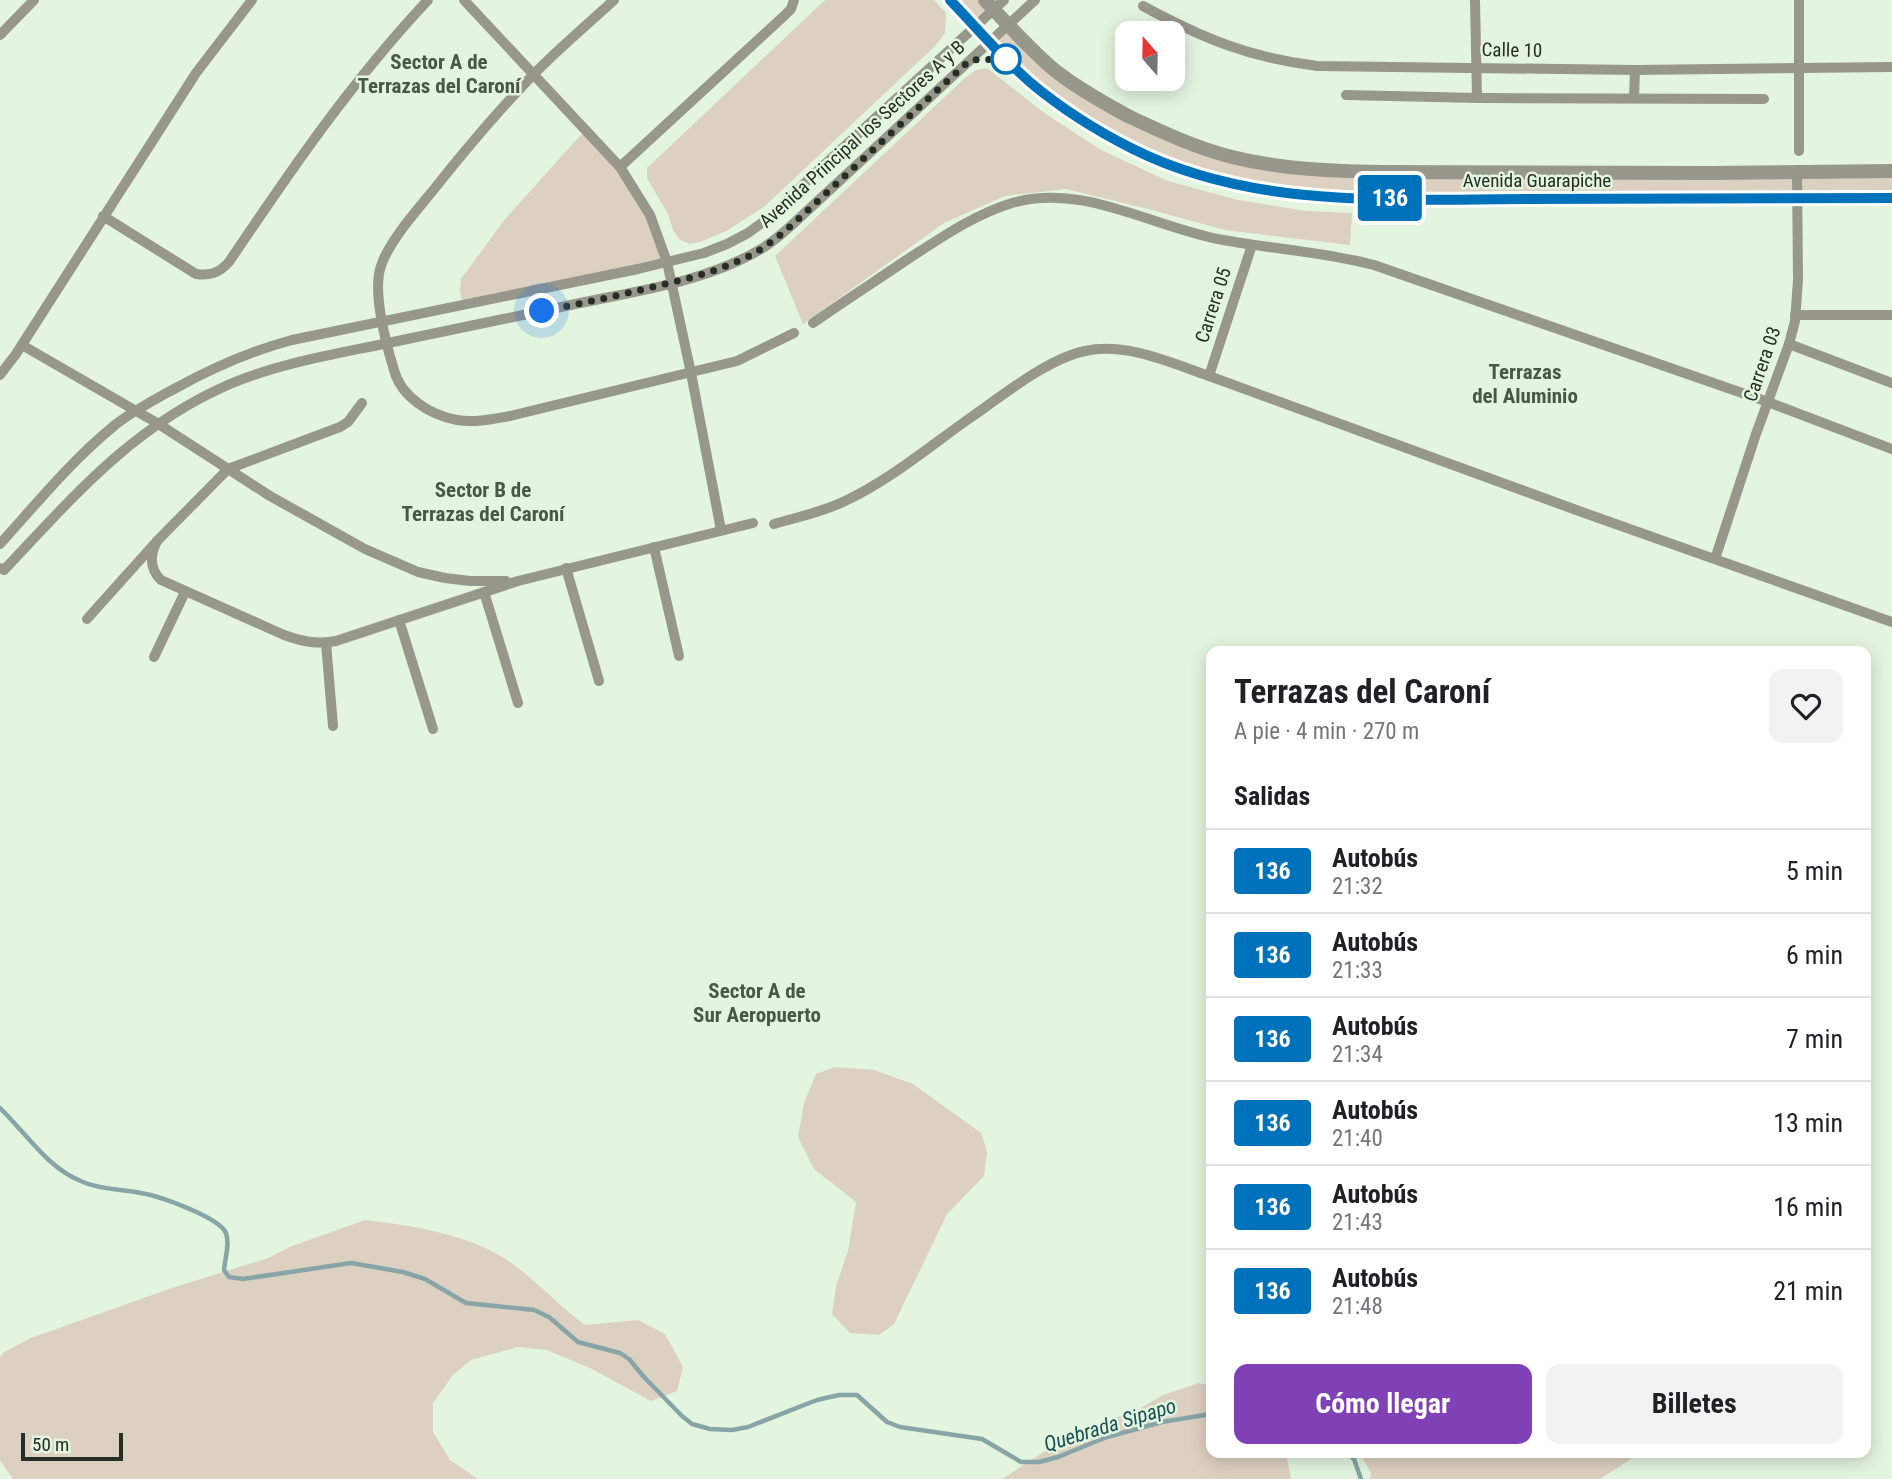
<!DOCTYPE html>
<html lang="es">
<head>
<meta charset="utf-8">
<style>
  body { margin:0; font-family:"Roboto Condensed",sans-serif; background:#f2f2f2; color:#202124; height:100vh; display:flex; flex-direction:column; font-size:26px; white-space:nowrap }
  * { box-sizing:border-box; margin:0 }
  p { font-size:23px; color:#757577 }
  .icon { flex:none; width:38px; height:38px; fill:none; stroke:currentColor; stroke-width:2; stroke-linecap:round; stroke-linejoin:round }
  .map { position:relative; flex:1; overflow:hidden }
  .panel { position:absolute; left:1206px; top:646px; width:665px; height:812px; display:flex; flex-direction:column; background:#fff; border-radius:14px; box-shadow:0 4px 18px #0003 }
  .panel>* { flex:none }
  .badge { padding:0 14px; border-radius:5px; font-size:24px; line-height:46px }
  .needle { width:46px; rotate:340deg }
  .controls { position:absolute; left:1115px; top:21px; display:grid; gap:14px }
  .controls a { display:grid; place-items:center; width:70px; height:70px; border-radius:14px; background:#fff; box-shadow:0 4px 18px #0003; font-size:35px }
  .scale { position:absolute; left:21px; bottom:18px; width:102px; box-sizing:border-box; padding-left:7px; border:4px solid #262d25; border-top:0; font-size:19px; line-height:24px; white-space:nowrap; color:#262d25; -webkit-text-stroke:5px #e3f5df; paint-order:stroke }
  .you { position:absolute; width:35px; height:35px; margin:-18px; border:5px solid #fff; border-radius:50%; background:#1a73e8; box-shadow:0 0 0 10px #1a73e833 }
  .map>.badge { position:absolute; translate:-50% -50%; box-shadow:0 0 0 4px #fff }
  h2 { padding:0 28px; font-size:26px; line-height:63px }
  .round { display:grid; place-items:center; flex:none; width:74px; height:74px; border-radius:14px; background:#f2f2f2 }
  .summary { display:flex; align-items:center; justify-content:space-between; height:119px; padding:0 28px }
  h1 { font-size:33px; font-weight:700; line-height:52px }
  .cta { display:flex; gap:14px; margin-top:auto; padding:14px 28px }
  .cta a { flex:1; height:80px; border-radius:14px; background:#8041b6; color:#fff; font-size:28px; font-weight:700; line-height:80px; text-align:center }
  .cta a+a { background:#f2f2f2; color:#202124 }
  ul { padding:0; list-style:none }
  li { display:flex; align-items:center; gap:21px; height:84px; padding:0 28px; border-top:2px solid #e0e0e0 }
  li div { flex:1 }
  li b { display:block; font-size:26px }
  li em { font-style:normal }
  li .badge { min-width:77px; font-weight:700; text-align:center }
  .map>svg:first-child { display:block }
  .green { fill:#dcd0c1 }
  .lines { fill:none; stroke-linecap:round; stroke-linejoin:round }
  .stream { stroke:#87a5a6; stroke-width:4.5 }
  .minor { stroke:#97978c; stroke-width:10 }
  .tertiary { stroke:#97978c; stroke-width:14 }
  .line-casing { stroke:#fff; stroke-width:16 }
  .line { stroke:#0072bc; stroke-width:10 }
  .walk { stroke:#262d25; stroke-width:7; stroke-dasharray:0 12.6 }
  .stop-dot { fill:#fff; stroke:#0072bc; stroke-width:3.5 }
  .labels { text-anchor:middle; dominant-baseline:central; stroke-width:5; stroke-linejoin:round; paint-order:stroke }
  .street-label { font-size:19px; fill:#262d25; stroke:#e3f5df }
  .neighbourhood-label { font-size:21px; font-weight:bold; fill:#495846; stroke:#e3f5df }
  .water-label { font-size:21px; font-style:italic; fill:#195057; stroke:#e3f5df }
</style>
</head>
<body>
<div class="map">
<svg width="1892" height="1479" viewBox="0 0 1892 1479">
  <rect width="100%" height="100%" fill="#e3f5df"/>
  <g class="green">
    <path d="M825,0H934L946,13L945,33L935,46L765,206L728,230L700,242L690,244L680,240L673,230L668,214L647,178V168Z"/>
    <path d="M950,0H985L994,9L975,26Z"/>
    <path d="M1008,25L1038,55L1170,136L1293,167L1892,171V198L1444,199L1231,183L1098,129L989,41Z"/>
    <path d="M987,68L1043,112L1101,150L1168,181L1238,200L1306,211L1352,213L1350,245L1225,230L1152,210L1066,189L1005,196L944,223L803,324L775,256L966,77L976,70Z"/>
    <path d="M586,129L630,180L667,262L463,306L460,291L461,279L505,219Z"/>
    <path d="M835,1067L874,1070L913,1084L981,1133L987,1152L984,1176L947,1214L894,1324L879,1335L850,1333L832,1314L836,1286L848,1251L856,1202L814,1169L798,1137L804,1103L816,1074Z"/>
    <path d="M365,1220C411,1225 472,1235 510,1262C537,1281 559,1306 585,1325L638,1320L665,1334L683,1367L677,1391L651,1401L592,1369L547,1350L518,1347L471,1360L453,1375L433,1403V1432L450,1460L478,1479H13L0,1460V1357L4,1352L31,1338L169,1289L268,1258L292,1246Z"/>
    <path d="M1199,1383L1211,1386V1452L1286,1453L1291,1479H1002L1056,1444L1098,1424L1137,1410L1163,1395Z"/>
    <path d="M1360,1453H1636L1631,1459L1600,1479H1370L1371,1473Z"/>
  </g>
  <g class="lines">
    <g class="stream">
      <path d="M0,1108C27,1134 47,1168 83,1182C101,1190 122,1189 141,1193C159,1196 219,1217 226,1233C230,1245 225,1258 224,1270L229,1277L243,1279L351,1263L403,1272L425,1279L466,1303L534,1310L549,1317L578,1342L620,1353L629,1359L644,1377L682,1416L692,1424L710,1429L732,1430L748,1427L817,1400L839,1395H857L887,1422L900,1427L982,1439L1021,1462H1039L1058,1457L1107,1437L1162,1422L1211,1414"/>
      <path d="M1346,1452L1354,1459L1361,1479"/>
    </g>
    <g class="minor">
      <path d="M464,0L620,167L650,215L667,262L691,373L721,530"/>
      <path d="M614,0C587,25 558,49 532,76C498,111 466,149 435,188C418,209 389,241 381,266C372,291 386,344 394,370C401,397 430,415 457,420C474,423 493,419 510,416L737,361L794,333"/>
      <path d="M1475,0L1477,98"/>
      <path d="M1799,0V151"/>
      <path d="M1143,6C1202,38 1250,58 1317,66L1635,70L1892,67"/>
      <path d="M0,35L34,0"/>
      <path d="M1346,95L1477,98L1764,99"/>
      <path d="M1634,98L1635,70"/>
      <path d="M620,167L785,15L791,9L794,0"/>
      <path d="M103,216L196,274C210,276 219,273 229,262C291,170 351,82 428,0"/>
      <path d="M1795,315H1892"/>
      <path d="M813,323C843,302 874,282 905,261C939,239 973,215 1012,203C1083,182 1154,228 1223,240C1273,249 1325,252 1374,265L1768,402L1892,449"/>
      <path d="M1789,344L1892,383"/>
      <path d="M22,345L157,423L270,496L365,549L418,572L445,578L470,581H506"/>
      <path d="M0,375L16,354L196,73L252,0"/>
      <path d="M1209,376L1252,245"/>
      <path d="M774,524C798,517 823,512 845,501C890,480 930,446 970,418C1002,396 1047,359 1085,351C1126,342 1171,363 1209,376L1579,511L1892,622"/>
      <path d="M157,541C150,555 149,568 161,580L284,635C301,641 317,645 336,641L518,581L753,523"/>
      <path d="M0,544C37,503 72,460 115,425C133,411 154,400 174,389C212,368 250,351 292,340L638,269L704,253L727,244L748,233L771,216L809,179L1004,0"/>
      <path d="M654,547L679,656"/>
      <path d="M1715,559L1756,434L1789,344L1795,321L1798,280L1797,172"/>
      <path d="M0,568L4,570C75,495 133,426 230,384C280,363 336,354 388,343C454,329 519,316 585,302C644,290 709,280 761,249C773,242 784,232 794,223L1035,0"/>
      <path d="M566,568L599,681"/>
      <path d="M484,592L518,703"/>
      <path d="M87,619L157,541L228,469L340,427L348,422L362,403"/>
      <path d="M399,620L433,729"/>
      <path d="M326,643L333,726"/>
      <path d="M154,657L185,592"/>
    </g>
    <g class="tertiary">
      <path d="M950,0C977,28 1002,58 1031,83C1062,109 1098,131 1133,149C1256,210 1400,199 1533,199C1653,199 1772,198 1892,198"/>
      <path d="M985,0C1006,23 1028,47 1052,68C1075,87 1102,102 1128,116C1162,132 1196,148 1232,157C1280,169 1330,171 1380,172L1712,173L1892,171"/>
    </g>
  </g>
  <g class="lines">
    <defs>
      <path id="line" d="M950,0C977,28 1002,58 1031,83C1062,109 1097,131 1133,149C1255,210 1396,199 1528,199C1649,199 1770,198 1892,198"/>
    </defs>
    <use href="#line" class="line-casing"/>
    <use href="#line" class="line"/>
    <path class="walk" d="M542,311C579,304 616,296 653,287C687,279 720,271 751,255C767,246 781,235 794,223L970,60L1006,59"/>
  </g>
  <circle class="stop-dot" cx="1006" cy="59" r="14"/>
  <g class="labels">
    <g class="street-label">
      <text transform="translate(1512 50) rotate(1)">Calle 10</text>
      <text transform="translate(862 134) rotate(-42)">Avenida Principal los Sectores A y B</text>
      <text x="1537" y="180">Avenida Guarapiche</text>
      <text transform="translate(1213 305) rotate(-72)">Carrera 05</text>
      <text transform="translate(1762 364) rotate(-71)">Carrera 03</text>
    </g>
    <g class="neighbourhood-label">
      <text x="439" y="62">Sector A de<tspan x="439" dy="24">Terrazas del Caroní</tspan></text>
      <text x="1525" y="372">Terrazas<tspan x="1525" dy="24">del Aluminio</tspan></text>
      <text x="483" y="490">Sector B de<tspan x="483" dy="24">Terrazas del Caroní</tspan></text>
      <text x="757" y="991">Sector A de<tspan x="757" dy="24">Sur Aeropuerto</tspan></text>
    </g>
    <g class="water-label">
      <text transform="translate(1110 1425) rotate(-17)">Quebrada Sipapo</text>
    </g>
  </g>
</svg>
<div class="controls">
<a><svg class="needle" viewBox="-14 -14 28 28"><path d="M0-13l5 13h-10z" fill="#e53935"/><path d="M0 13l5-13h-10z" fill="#757577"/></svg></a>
</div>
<div class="scale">50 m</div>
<div class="you" style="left:542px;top:311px"></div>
<b class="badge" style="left:1390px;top:198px;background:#0072bc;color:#fff">136</b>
<section class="panel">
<div class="summary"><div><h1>Terrazas del Caroní</h1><p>A pie · 4 min · 270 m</p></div><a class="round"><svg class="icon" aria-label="heart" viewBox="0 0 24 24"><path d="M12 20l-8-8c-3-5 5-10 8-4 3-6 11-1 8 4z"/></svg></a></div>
<h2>Salidas</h2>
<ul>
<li><span class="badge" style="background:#0072bc;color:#fff">136</span><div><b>Autobús</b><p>21:32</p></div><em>5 min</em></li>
<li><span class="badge" style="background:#0072bc;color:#fff">136</span><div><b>Autobús</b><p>21:33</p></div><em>6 min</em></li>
<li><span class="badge" style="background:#0072bc;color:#fff">136</span><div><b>Autobús</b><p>21:34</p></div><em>7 min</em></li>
<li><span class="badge" style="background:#0072bc;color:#fff">136</span><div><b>Autobús</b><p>21:40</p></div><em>13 min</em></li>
<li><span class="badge" style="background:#0072bc;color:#fff">136</span><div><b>Autobús</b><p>21:43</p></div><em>16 min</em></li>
<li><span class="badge" style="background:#0072bc;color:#fff">136</span><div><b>Autobús</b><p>21:48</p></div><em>21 min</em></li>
</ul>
<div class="cta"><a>Cómo llegar</a><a>Billetes</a></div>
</section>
</div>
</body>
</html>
